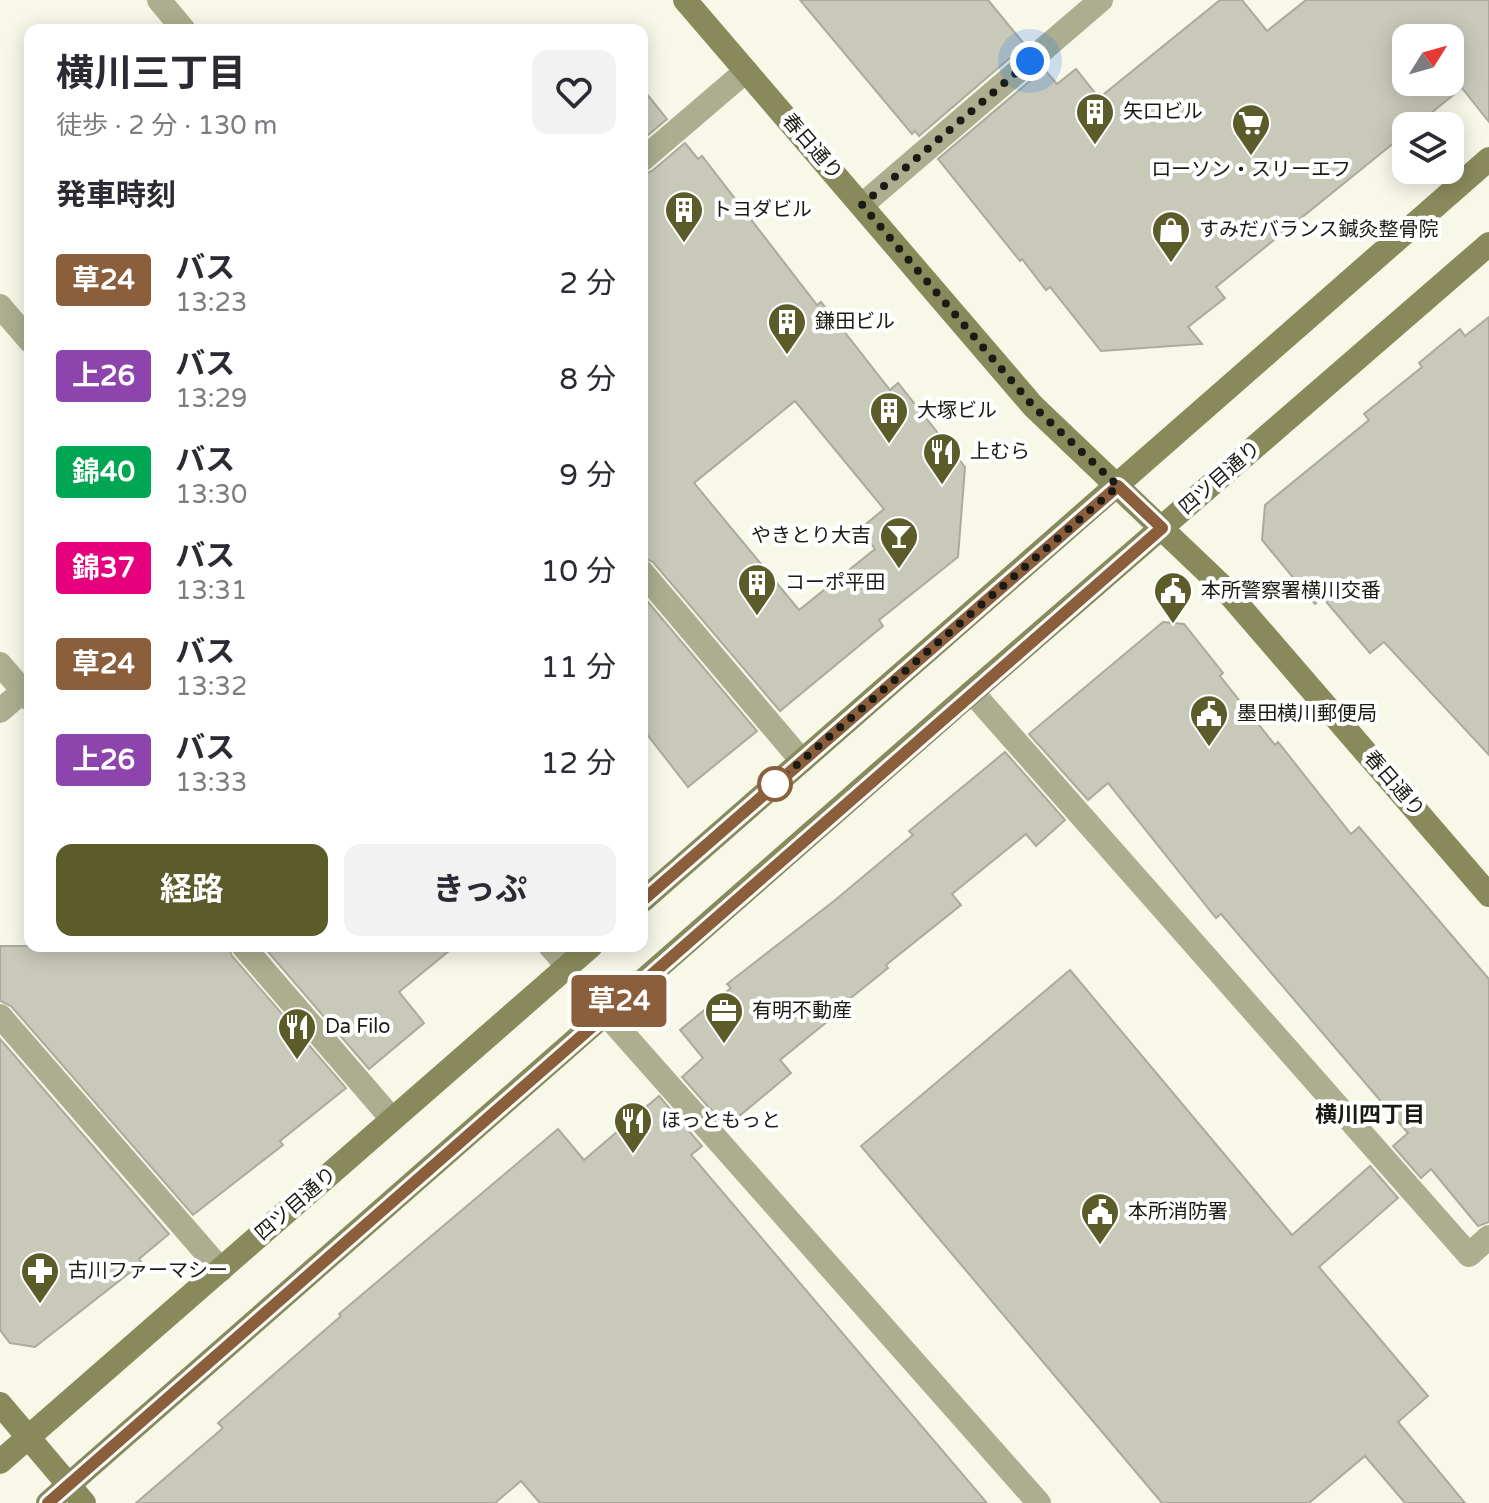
<!DOCTYPE html>
<html lang="ja">
<head>
<meta charset="utf-8">
<style>
  body { margin:0; font-family:"Varela Round","Noto Sans JP",sans-serif; background:#f2f2f3; color:#2b2b33; height:100vh; display:flex; flex-direction:column; font-size:30px; white-space:nowrap }
  * { box-sizing:border-box; margin:0 }
  p { font-size:26px; color:#7c7c81 }
  .icon { flex:none; width:44px; height:44px; fill:none; stroke:currentColor; stroke-width:2; stroke-linecap:round; stroke-linejoin:round }
  .map { position:relative; flex:1; overflow:hidden }
  .sheet { position:absolute; left:24px; top:24px; width:624px; height:928px; display:flex; flex-direction:column; background:#fff; border-radius:16px; box-shadow:0 4px 20px #0003 }
  .sheet>* { flex:none }
  .badge { padding:0 16px; border-radius:6px; font-size:28px; line-height:52px }
  .needle { width:52px; rotate:53deg }
  .tools { position:absolute; left:1392px; top:24px; display:grid; gap:16px }
  .tools a { display:grid; place-items:center; width:72px; height:72px; border-radius:16px; background:#fff; box-shadow:0 4px 20px #0003; font-size:40px }
  .you { position:absolute; width:40px; height:40px; margin:-20px; border:6px solid #fff; border-radius:50%; background:#1a73e8; box-shadow:0 0 0 12px #1a73e833 }
  .map>.badge { position:absolute; translate:-50% -50%; box-shadow:0 0 0 4px #fff }
  h2 { padding:0 32px; font-size:30px; line-height:72px }
  .round { display:grid; place-items:center; flex:none; width:84px; height:84px; border-radius:16px; background:#f2f2f3 }
  .head { display:flex; align-items:center; justify-content:space-between; height:136px; padding:0 32px }
  h1 { font-size:38px; font-weight:700; line-height:60px }
  .cta { display:flex; gap:16px; margin-top:auto; padding:16px 32px }
  .cta a { flex:1; height:92px; border-radius:16px; background:#5c5c2a; color:#fff; font-size:32px; font-weight:700; line-height:92px; text-align:center }
  .cta a+a { background:#f2f2f3; color:#2b2b33 }
  ul { padding:0; list-style:none }
  li { display:flex; align-items:center; gap:24px; height:96px; padding:0 32px }
  li div { flex:1 }
  li b { display:block; font-size:30px }
  li em { font-style:normal }
  li .badge { min-width:88px; font-weight:700; text-align:center }
  .map>svg:first-child { display:block }
  .building { fill:#c8c9b9; stroke:#aaab9c; stroke-width:2; fill-rule:evenodd }
  .lines { fill:none; stroke-linecap:round; stroke-linejoin:round }
  .lane { stroke:#acae8f; stroke-width:24 }
  .street { stroke:#acae8f; stroke-width:24 }
  .secondary { stroke:#898a5c; stroke-width:24 }
  .line-casing { stroke:#fff; stroke-width:18 }
  .line { stroke:#8b5e3c; stroke-width:12 }
  .walk { stroke:#1b1b16; stroke-width:8; stroke-dasharray:0 14.4 }
  .stop-dot { fill:#fff; stroke:#8b5e3c; stroke-width:4 }
  .labels { text-anchor:middle; dominant-baseline:central; stroke-width:8; stroke-linejoin:round; paint-order:stroke }
  .poi-label { font-size:20px; fill:#1b1b16; stroke:#fff; text-anchor:start }
  .street-label { font-size:20px; fill:#1b1b16; stroke:#fff }
  .neighbourhood-label { font-size:22px; font-weight:bold; fill:#1b1b16; stroke:#fff }
</style>
</head>
<body>
<div class="map">
<svg width="1489" height="1503" viewBox="0 0 1489 1503">
  <rect width="100%" height="100%" fill="#f8f8e9"/>
  <g class="building">
    <path d="M800,0H988L1025,45L919,136L915,131L912,134Z"/>
    <path d="M1220,0H1242L1267,31L1306,0H1489V122L1462,88L1415,126H1406V133L1216,287L1225,298L1188,327L1202,344L1101,351L1050,287L1046,290L1022,259L1020,261L938,159L1044,69L1057,84L1076,69L1099,98ZM1406,38H1450V82H1406Z"/>
    <path d="M642,88L667,119L642,140Z"/>
    <path d="M685,143L698,159L702,156L817,305L821,302L890,390L898,383L965,467L958,557L879,620L883,626L780,711L653,562L642,557V175L652,171ZM795,401L884,509L860,529L875,549L799,610L694,483Z"/>
    <path d="M1489,317V755L1384,642L1370,653L1323,598L1315,604L1262,540L1265,505L1369,420L1364,414L1422,367L1419,363L1460,329L1465,336Z"/>
    <path d="M642,595L757,731L688,787L642,728Z"/>
    <path d="M1163,622L1184,624L1223,673L1220,676L1275,745L1278,742L1351,834L1359,827L1489,979V1222L1478,1226L1431,1169L1421,1178L1393,1146L1408,1133L1221,914L1216,918L1108,783L1088,800L1029,734Z"/>
    <path d="M1005,752L1065,820L1036,846L1026,834L952,894L961,905L886,965L888,968L847,1001L849,1004L780,1060L791,1073L726,1127L682,1077L703,1058L680,1030L731,988L727,984L834,901L913,835L909,831Z"/>
    <path d="M0,946H228L232,956L346,1088L280,1141L283,1145L193,1215L11,1006L0,1001Z"/>
    <path d="M263,946H455L399,992L424,1023L369,1069Z"/>
    <path d="M1070,970L1292,1235L1370,1166L1398,1198L1319,1267L1428,1396L1398,1422L1465,1503H1405L1365,1456L1309,1503H1162L861,1146Z"/>
    <path d="M0,1039L169,1234L139,1259L142,1263L35,1347L10,1343L0,1330Z"/>
    <path d="M659,1096L702,1146L691,1155L987,1503H540L521,1481L495,1503H136L223,1428L218,1423L341,1316L339,1314L558,1129L584,1160Z"/>
  </g>
  <g class="lines">
    <g class="lane">
      <path d="M0,664L30,699"/>
      <path d="M243,946L392,1119"/>
    </g>
    <g class="street">
      <path d="M159,0L184,30"/>
      <path d="M642,160L746,71"/>
      <path d="M862,205L1101,0"/>
      <path d="M0,306L30,341"/>
      <path d="M642,572L802,761"/>
      <path d="M972,692L1469,1255L1489,1237"/>
      <path d="M0,711L30,685"/>
      <path d="M550,946L568,967"/>
      <path d="M605,1013L1039,1503"/>
      <path d="M0,1016L221,1270"/>
    </g>
    <g class="secondary">
      <path d="M685,0L1033,406L1223,587L1489,895"/>
      <path d="M642,901L1489,159"/>
      <path d="M0,1404L84,1503"/>
      <path d="M0,1462L591,946"/>
      <path d="M48,1503L972,692L1489,244"/>
    </g>
  </g>
  <g class="lines">
    <defs>
      <path id="line" d="M48,1503L1162,528L1118,486L642,901"/>
    </defs>
    <use href="#line" class="line-casing"/>
    <use href="#line" class="line"/>
    <path class="walk" d="M775,784L1118,486L1033,406L862,205L1030,61"/>
  </g>
  <defs>
    <symbol id="building-pin" viewBox="-11 -11 22 30"><path d="M0 17L-7.5 6A9.5 9.5 0 1 1 7.5 6Z" fill="#5c5c2a" stroke="#fff"/><path d="M-4-6H4V6H1V3H-1V6H-4ZM-2.5-4.3h1.7v1.8h-1.7ZM.8-4.3h1.7v1.8H.8ZM-2.5-1h1.7V.8h-1.7ZM.8-1h1.7V.8H.8Z" fill="#fff"/></symbol>
    <symbol id="supermarket-pin" viewBox="-11 -11 22 30"><path d="M0 17L-7.5 6A9.5 9.5 0 1 1 7.5 6Z" fill="#5c5c2a" stroke="#fff"/><path d="M-6-5.5h2.5l.6 2H6L4.5 2H-2.5L-4.4-4H-6ZM-1.5 3.2a1.3 1.3 0 1 0 .1 0ZM3 3.2a1.3 1.3 0 1 0 .1 0Z" fill="#fff"/></symbol>
    <symbol id="shop-pin" viewBox="-11 -11 22 30"><path d="M0 17L-7.5 6A9.5 9.5 0 1 1 7.5 6Z" fill="#5c5c2a" stroke="#fff"/><path d="M-5-2.5h2.3a2.7 3.5 0 0 1 5.4 0H5L5.5 6h-11ZM-1.5-2.5h3a1.5 2.3 0 0 0-3 0Z" fill="#fff"/></symbol>
    <symbol id="restaurant-pin" viewBox="-11 -11 22 30"><path d="M0 17L-7.5 6A9.5 9.5 0 1 1 7.5 6Z" fill="#5c5c2a" stroke="#fff"/><path d="M-5-6h1v4h1v-4h1v4h1v-4h1v5L-1.5 .5V6h-2V.5L-5-1ZM5-6V6H3V1.5H1.5Q1.5-4 5-6Z" fill="#fff"/></symbol>
    <symbol id="bar-pin" viewBox="-11 -11 22 30"><path d="M0 17L-7.5 6A9.5 9.5 0 1 1 7.5 6Z" fill="#5c5c2a" stroke="#fff"/><path d="M-6-5H6L.8 .8V4.5H3.5V6h-7V4.5H-.8V.8Z" fill="#fff"/></symbol>
    <symbol id="civic-pin" viewBox="-11 -11 22 30"><path d="M0 17L-7.5 6A9.5 9.5 0 1 1 7.5 6Z" fill="#5c5c2a" stroke="#fff"/><path d="M-.6-6.5H3V-4.5H.6V-3L4-1V1h2V6H-6V1h2V-1L-.6-3ZM-1.2 2.5V6h2.4V2.5Z" fill="#fff"/></symbol>
    <symbol id="office-pin" viewBox="-11 -11 22 30"><path d="M0 17L-7.5 6A9.5 9.5 0 1 1 7.5 6Z" fill="#5c5c2a" stroke="#fff"/><path d="M-6-3h4V-5.5h4V-3h4V5H-6ZM-1-4.5V-3h2v-1.5ZM-6 0V1H6V0Z" fill="#fff"/></symbol>
    <symbol id="pharmacy-pin" viewBox="-11 -11 22 30"><path d="M0 17L-7.5 6A9.5 9.5 0 1 1 7.5 6Z" fill="#5c5c2a" stroke="#fff"/><path d="M-2-6h4v4h4v4h-4v4h-4v-4h-4v-4h4Z" fill="#fff"/></symbol>
  </defs>
  <g fill-rule="evenodd">
    <use href="#building-pin" x="1073" y="90" width="44" height="60"/>
    <use href="#supermarket-pin" x="1229" y="101" width="44" height="60"/>
    <use href="#building-pin" x="662" y="188" width="44" height="60"/>
    <use href="#shop-pin" x="1149" y="208" width="44" height="60"/>
    <use href="#building-pin" x="765" y="300" width="44" height="60"/>
    <use href="#building-pin" x="867" y="389" width="44" height="60"/>
    <use href="#restaurant-pin" x="920" y="430" width="44" height="60"/>
    <use href="#bar-pin" x="877" y="514" width="44" height="60"/>
    <use href="#building-pin" x="735" y="561" width="44" height="60"/>
    <use href="#civic-pin" x="1151" y="569" width="44" height="60"/>
    <use href="#civic-pin" x="1187" y="692" width="44" height="60"/>
    <use href="#office-pin" x="702" y="989" width="44" height="60"/>
    <use href="#restaurant-pin" x="275" y="1005" width="44" height="60"/>
    <use href="#restaurant-pin" x="611" y="1099" width="44" height="60"/>
    <use href="#civic-pin" x="1078" y="1190" width="44" height="60"/>
    <use href="#pharmacy-pin" x="18" y="1249" width="44" height="60"/>
  </g>
  <circle class="stop-dot" cx="775" cy="784" r="16"/>
  <g class="labels">
    <g class="poi-label">
      <text x="1123" y="112">矢口ビル</text>
      <text x="1251" y="170" text-anchor="middle">ローソン・スリーエフ</text>
      <text x="712" y="210">トヨダビル</text>
      <text x="1199" y="230">すみだバランス鍼灸整骨院</text>
      <text x="815" y="322">鎌田ビル</text>
      <text x="917" y="411">大塚ビル</text>
      <text x="970" y="452">上むら</text>
      <text x="871" y="536" text-anchor="end">やきとり大吉</text>
      <text x="785" y="583">コーポ平田</text>
      <text x="1201" y="591">本所警察署横川交番</text>
      <text x="1237" y="714">墨田横川郵便局</text>
      <text x="752" y="1011">有明不動産</text>
      <text x="325" y="1027">Da Filo</text>
      <text x="661" y="1121">ほっともっと</text>
      <text x="1128" y="1212">本所消防署</text>
      <text x="68" y="1271">古川ファーマシー</text>
    </g>
    <g class="street-label">
      <text transform="translate(812 147) rotate(49)">春日通り</text>
      <text transform="translate(1220 478) rotate(-41)">四ツ目通り</text>
      <text transform="translate(1394 784) rotate(49)">春日通り</text>
      <text transform="translate(296 1204) rotate(-41)">四ツ目通り</text>
    </g>
    <g class="neighbourhood-label">
      <text x="1370" y="1115">横川四丁目</text>
    </g>
  </g>
</svg>
<div class="tools">
<a><svg class="needle" viewBox="-14 -14 28 28"><path d="M0-13l5 13h-10z" fill="#e53935"/><path d="M0 13l5-13h-10z" fill="#7c7c81"/></svg></a>
<a><svg class="icon" aria-label="layers" viewBox="0 0 24 24"><path d="M12 4l9 5-9 5-9-5zM3 14l9 5 9-5"/></svg></a>
</div>
<div class="you" style="left:1030px;top:61px"></div>
<b class="badge" style="left:619px;top:1001px;background:#8b5e3c;color:#fff">草24</b>
<section class="sheet">
<div class="head"><div><h1>横川三丁目</h1><p>徒歩 · 2 分 · 130 m</p></div><a class="round"><svg class="icon" aria-label="heart" viewBox="0 0 24 24"><path d="M12 20l-8-8c-3-5 5-10 8-4 3-6 11-1 8 4z"/></svg></a></div>
<h2>発車時刻</h2>
<ul>
<li><span class="badge" style="background:#8b5e3c;color:#fff">草24</span><div><b>バス</b><p>13:23</p></div><em>2 分</em></li>
<li><span class="badge" style="background:#8e44ad;color:#fff">上26</span><div><b>バス</b><p>13:29</p></div><em>8 分</em></li>
<li><span class="badge" style="background:#00a651;color:#fff">錦40</span><div><b>バス</b><p>13:30</p></div><em>9 分</em></li>
<li><span class="badge" style="background:#e6007e;color:#fff">錦37</span><div><b>バス</b><p>13:31</p></div><em>10 分</em></li>
<li><span class="badge" style="background:#8b5e3c;color:#fff">草24</span><div><b>バス</b><p>13:32</p></div><em>11 分</em></li>
<li><span class="badge" style="background:#8e44ad;color:#fff">上26</span><div><b>バス</b><p>13:33</p></div><em>12 分</em></li>
</ul>
<div class="cta"><a>経路</a><a>きっぷ</a></div>
</section>
</div>
</body>
</html>
